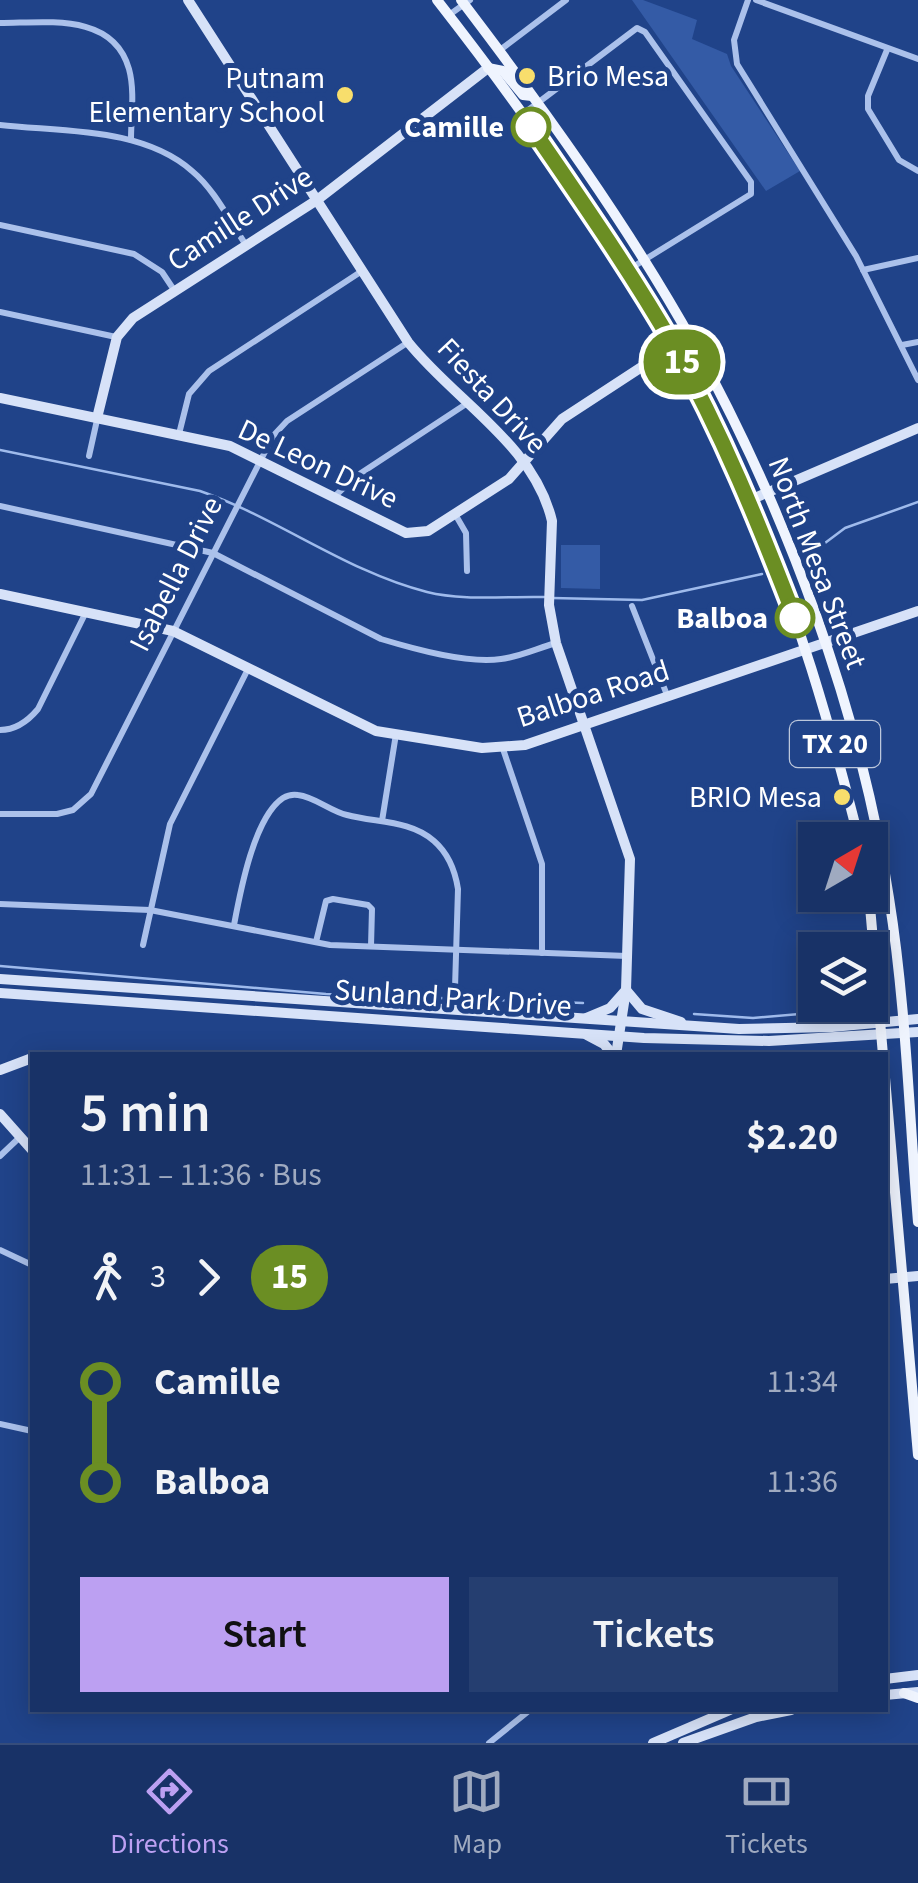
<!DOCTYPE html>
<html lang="en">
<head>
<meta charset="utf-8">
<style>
  body { margin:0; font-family:"Source Sans 3",sans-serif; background:#253e70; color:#f1f3f6; height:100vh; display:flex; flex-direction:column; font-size:38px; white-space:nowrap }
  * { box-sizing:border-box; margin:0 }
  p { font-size:32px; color:#9faac0 }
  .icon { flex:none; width:55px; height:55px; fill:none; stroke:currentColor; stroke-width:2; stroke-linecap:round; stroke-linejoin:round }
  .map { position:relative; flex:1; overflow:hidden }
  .details { position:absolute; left:30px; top:1052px; width:858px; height:660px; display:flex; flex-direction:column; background:#183267; border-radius:0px; box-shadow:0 5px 25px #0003,0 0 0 2px #364d7b }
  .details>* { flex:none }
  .badge { padding:0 20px; border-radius:32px; font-size:35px; line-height:65px }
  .needle { width:65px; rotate:39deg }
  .tools { position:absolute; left:798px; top:822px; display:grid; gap:20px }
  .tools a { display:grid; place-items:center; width:90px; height:90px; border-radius:0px; background:#183267; box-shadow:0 5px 25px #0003,0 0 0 2px #364d7b; font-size:50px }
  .map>.badge { position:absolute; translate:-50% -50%; box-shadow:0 0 0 5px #fff }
  .legs { display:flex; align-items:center; gap:15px; height:110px; padding:0 50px; font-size:32px }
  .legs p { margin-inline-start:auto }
  .headline { display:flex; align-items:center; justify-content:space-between; height:170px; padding:0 50px }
  h1 { font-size:55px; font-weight:600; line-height:75px }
  .primary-button { display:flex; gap:20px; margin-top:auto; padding:20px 50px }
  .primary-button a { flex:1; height:115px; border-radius:0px; background:#bca0f2; color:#111; font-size:40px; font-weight:600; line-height:115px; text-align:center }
  .primary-button a+a { background:#253e70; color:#f1f3f6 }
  ul { padding:0 50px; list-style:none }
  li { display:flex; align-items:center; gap:35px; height:100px; font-size:38px }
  li i { display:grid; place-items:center; width:15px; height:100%; margin:0 12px; background:currentColor }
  li i::after { content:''; width:25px; height:25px; margin:-12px; border:8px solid; border-radius:50%; background:#183267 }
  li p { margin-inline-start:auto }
  li:first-child i { background:linear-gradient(#0000 50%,currentColor 0) }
  li:last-child i { background:linear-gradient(currentColor 50%,#0000 0) }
  .menu { display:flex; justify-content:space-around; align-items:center; height:140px; border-top:2px solid #364d7b; background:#183267; font-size:28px; color:#9faac0 }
  .menu a { display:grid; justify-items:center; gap:5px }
  .menu .current { color:#bca0f2 }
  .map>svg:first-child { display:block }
  .green { fill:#345ba6 }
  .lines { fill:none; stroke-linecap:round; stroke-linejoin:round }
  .stream { stroke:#9fbbec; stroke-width:2.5 }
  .street { stroke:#abc1eb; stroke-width:6 }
  .secondary { stroke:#d7e2f8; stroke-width:10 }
  .primary { stroke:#eff4fe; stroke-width:10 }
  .line-1-casing { stroke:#fff; stroke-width:22 }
  .line-1 { stroke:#6b8e23; stroke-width:15 }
  .poi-dot { fill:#f8de6c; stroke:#204389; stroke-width:4 }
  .stop-1-dot { fill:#fff; stroke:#6b8e23; stroke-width:5 }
  .labels { text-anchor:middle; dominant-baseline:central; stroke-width:10; stroke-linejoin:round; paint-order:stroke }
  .shield { fill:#204389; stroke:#bcc7dc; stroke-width:2.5 }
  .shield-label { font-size:28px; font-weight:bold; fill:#fff }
  .poi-label { font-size:30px; fill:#fff; stroke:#204389; text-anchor:end }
  .stop-label { font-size:30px; font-weight:bold; fill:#fff; stroke:#204389; text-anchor:end }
  .street-label { font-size:30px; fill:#fff; stroke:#204389 }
</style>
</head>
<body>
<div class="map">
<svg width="918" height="1743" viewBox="0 0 918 1743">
  <rect width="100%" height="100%" fill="#204389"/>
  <g class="green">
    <path d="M632,0H643L697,20L692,39L727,54L731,66L800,171L766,191Z"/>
    <path d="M561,545H600V589L561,588Z"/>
  </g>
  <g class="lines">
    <g class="stream">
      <path d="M0,450L200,491C278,518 347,572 427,592C463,601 506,596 544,597"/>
      <path d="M813,552L845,528L918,502"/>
      <path d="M552,598L642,600L762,574"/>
      <path d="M0,966L326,994L583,1003"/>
      <path d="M694,1014L753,1018L823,1012"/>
    </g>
    <g class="street">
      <path d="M748,0L734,40L737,64L856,256L918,380"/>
      <path d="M756,0L918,59"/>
      <path d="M449,15L470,0"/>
      <path d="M0,23C46,23 113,12 129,69C135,91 131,117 131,140"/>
      <path d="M500,50L566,0"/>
      <path d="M887,50L868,96V109L899,160L918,171"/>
      <path d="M523,114L637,28L645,32L751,182V194L628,270"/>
      <path d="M0,125C62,132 142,127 192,171C215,190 229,220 246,245"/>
      <path d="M0,225L134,254L162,272L174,290"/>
      <path d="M863,270L918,258"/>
      <path d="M0,312L116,337"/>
      <path d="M902,345L918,342"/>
      <path d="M179,434L189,394L209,371L362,271"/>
      <path d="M89,456L97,420"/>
      <path d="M334,497L355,477L466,404"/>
      <path d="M0,506L213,553L381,639C414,649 467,664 501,659C519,657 538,648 556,643"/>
      <path d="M455,514L466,533L467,571"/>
      <path d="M632,606L667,695"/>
      <path d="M0,730C16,730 28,721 38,709L86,612"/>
      <path d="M503,749L542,864V953"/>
      <path d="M0,814H57L73,810L91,794L273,436L287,421L407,343"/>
      <path d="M382,821L396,734"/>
      <path d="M0,904L150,910L330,945L627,956"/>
      <path d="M234,925C240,893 254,817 283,798C288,795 292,794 298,795C315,797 330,811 347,815C377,823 410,820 434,841C449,854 455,870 458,889L455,988"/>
      <path d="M316,942L326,901L333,899L368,905L372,909L371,946"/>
      <path d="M143,945L170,824L248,669"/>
      <path d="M0,1156L20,1137"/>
      <path d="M0,1250L32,1265"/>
      <path d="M0,1424L32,1431"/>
      <path d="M489,1743L530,1710"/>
    </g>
    <g class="secondary">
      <path d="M188,0L408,342C455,401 534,444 552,521L549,605L556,643L630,859L626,990L616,1055"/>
      <path d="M0,398L230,446L406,533L428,531L509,479L562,419L689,336"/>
      <path d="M97,418L117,337L133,318L317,200L488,68"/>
      <path d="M750,500L918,428"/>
      <path d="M0,594L173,631L376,731L482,748L525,745L918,611"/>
      <path d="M0,979L739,1029L832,1027L918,1019"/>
      <path d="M0,993L644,1038L769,1041L918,1032"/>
      <path d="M586,1018L610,1008L626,990L642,1009L681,1022"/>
      <path d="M587,1035L604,1044L613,1055"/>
      <path d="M0,1070L32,1058"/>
      <path d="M0,1114L32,1150"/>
      <path d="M885,1279L918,1276"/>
      <path d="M885,1679L918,1675"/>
      <path d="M885,1695L918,1692"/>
      <path d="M653,1743L730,1710"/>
      <path d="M683,1743L756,1717L791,1710"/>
    </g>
    <g class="primary">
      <path d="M437,0C558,155 672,321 750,501C797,611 830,724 859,840"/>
      <path d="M461,0C544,109 627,224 694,344C786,511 860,709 889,898C906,1004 909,1114 918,1222"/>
      <path d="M488,68L503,71L523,95L532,96"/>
      <path d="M869,895L918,1455"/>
      <path d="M904,1693L918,1698"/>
    </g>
  </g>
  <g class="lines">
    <defs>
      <path id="line-1" d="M531,127C580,199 630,270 673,345C722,433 759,524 795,618"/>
    </defs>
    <use href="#line-1" class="line-1-casing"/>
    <use href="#line-1" class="line-1"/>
  </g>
  <g class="poi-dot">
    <circle cx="527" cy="76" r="10"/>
    <circle cx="345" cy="95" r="10"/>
    <circle cx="842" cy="797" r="10"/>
  </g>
  <g class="stop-1-dot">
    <circle cx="531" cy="127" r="18"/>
    <circle cx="795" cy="618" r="18"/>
  </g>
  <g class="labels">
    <rect class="shield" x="790" y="721" width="90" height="46" rx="8"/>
    <g class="shield-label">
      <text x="835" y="744">TX 20</text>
    </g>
    <g class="poi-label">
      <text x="547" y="76" text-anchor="start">Brio Mesa</text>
      <text x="325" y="78">Putnam<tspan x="325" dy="34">Elementary School</tspan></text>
      <text x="822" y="797">BRIO Mesa</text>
    </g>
    <g class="stop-label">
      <text x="504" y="127">Camille</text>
      <text x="768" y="618">Balboa</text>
    </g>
    <g class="street-label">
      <text transform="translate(240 219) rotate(-33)">Camille Drive</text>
      <text transform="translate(492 396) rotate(47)">Fiesta Drive</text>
      <text transform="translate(318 464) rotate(25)">De Leon Drive</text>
      <text transform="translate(817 563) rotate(69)">North Mesa Street</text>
      <text transform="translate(176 574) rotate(-63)">Isabella Drive</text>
      <text transform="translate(593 694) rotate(-18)">Balboa Road</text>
      <text transform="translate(453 998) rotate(4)">Sunland Park Drive</text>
    </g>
  </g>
</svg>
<div class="tools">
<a><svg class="needle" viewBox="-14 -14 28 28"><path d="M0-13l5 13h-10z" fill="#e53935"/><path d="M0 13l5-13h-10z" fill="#9faac0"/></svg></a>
<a><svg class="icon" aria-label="layers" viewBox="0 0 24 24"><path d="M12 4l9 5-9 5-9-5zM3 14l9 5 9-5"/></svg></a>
</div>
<b class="badge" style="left:682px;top:362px;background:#6b8e23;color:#fff">15</b>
<section class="details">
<div class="headline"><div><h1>5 min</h1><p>11:31 – 11:36 · Bus</p></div><b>$2.20</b></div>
<div class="legs"><svg class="icon" aria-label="walk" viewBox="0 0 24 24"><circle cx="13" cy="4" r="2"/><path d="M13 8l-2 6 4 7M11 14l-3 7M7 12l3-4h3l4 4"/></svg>3<svg class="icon" aria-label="forward" viewBox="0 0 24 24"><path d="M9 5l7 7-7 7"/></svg><b class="badge" style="background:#6b8e23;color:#fff">15</b></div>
<ul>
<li><i style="color:#6b8e23"></i><b>Camille</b><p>11:34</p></li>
<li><i style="color:#6b8e23"></i><b>Balboa</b><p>11:36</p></li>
</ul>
<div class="primary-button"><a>Start</a><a>Tickets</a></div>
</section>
</div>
<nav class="menu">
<a class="current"><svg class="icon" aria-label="directions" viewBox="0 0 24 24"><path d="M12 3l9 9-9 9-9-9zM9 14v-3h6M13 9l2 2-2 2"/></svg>Directions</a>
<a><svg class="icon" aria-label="map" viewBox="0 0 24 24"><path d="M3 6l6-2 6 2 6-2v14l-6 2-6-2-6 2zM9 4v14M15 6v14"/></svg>Map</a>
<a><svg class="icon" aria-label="tickets" viewBox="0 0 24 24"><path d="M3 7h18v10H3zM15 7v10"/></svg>Tickets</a>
</nav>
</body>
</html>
